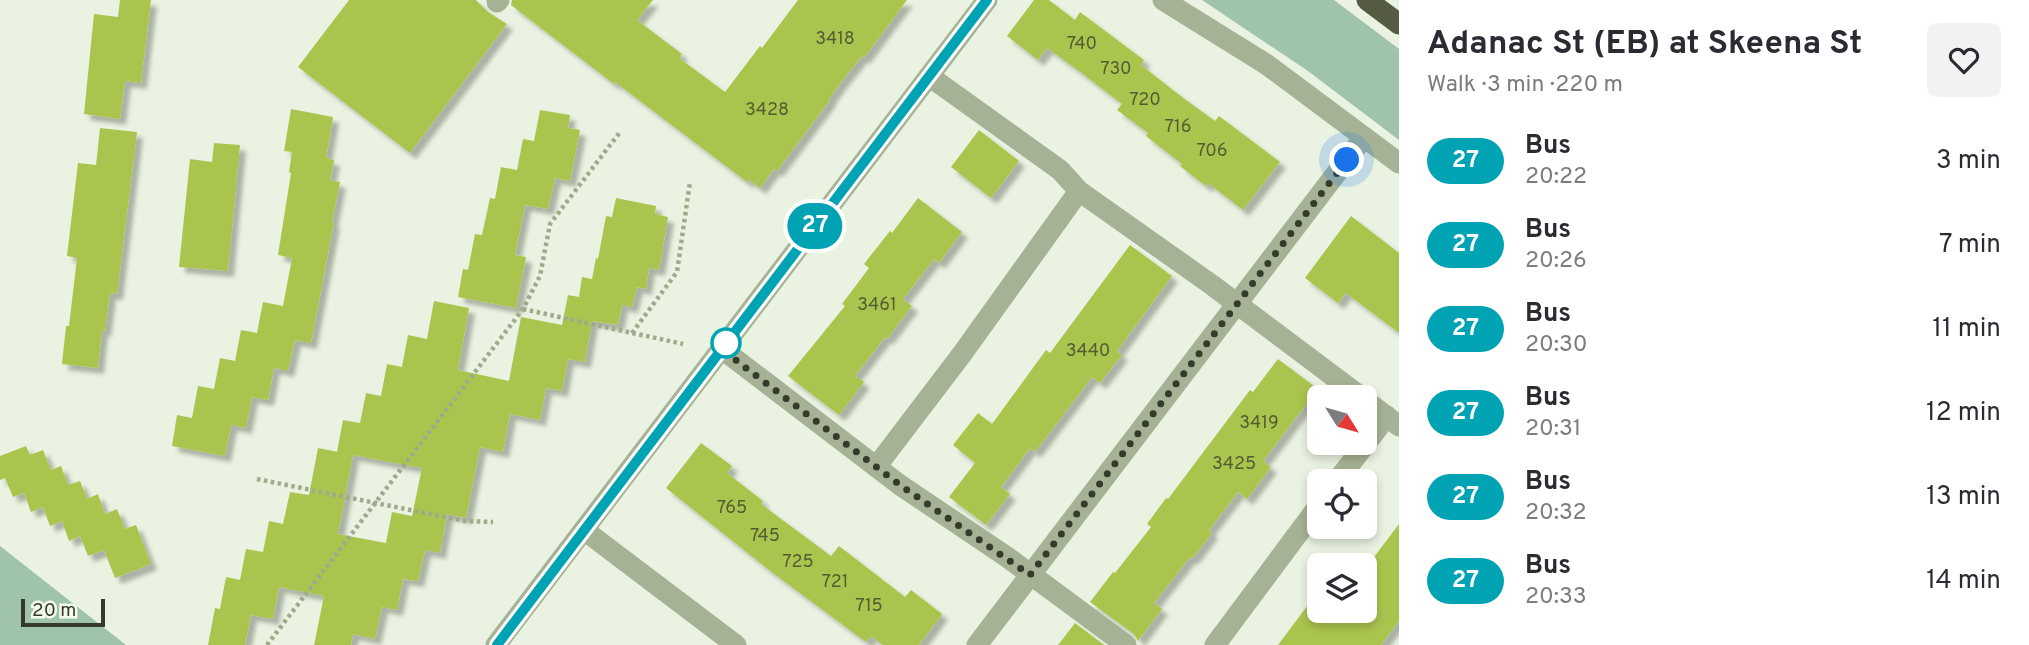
<!DOCTYPE html>
<html lang="en">
<head>
<meta charset="utf-8">
<style>
  body { margin:0; font-family:Overpass,sans-serif; background:#f2f2f3; color:#2b2b33; height:100vh; display:flex; flex-direction:column; font-size:26px; white-space:nowrap }
  * { box-sizing:border-box; margin:0 }
  p { font-size:23px; color:#7c7c81 }
  .icon { flex:none; width:38px; height:38px; fill:none; stroke:currentColor; stroke-width:2; stroke-linecap:round; stroke-linejoin:round }
  .map { position:relative; flex:1; overflow:hidden }
  .details { display:flex; flex-direction:column; background:#fff; width:630px }
  .details>* { flex:none }
  .badge { padding:0 14px; border-radius:23px; font-size:24px; line-height:46px }
  .needle { width:46px; rotate:127deg }
  .controls { position:absolute; left:1307px; top:385px; display:grid; gap:14px }
  .controls a { display:grid; place-items:center; width:70px; height:70px; border-radius:10px; background:#fff; box-shadow:0 4px 10px #0003; font-size:35px }
  .scale { position:absolute; left:21px; bottom:18px; width:84px; box-sizing:border-box; padding-left:7px; border:4px solid #363a2b; border-top:0; font-size:19px; line-height:24px; white-space:nowrap; color:#363a2b; -webkit-text-stroke:5px #f4fbee; paint-order:stroke }
  .you { position:absolute; width:35px; height:35px; margin:-18px; border:5px solid #fff; border-radius:50%; background:#1a73e8; box-shadow:0 0 0 10px #1a73e833 }
  .map>.badge { position:absolute; translate:-50% -50%; box-shadow:0 0 0 4px #fff }
  .round { display:grid; place-items:center; flex:none; width:74px; height:74px; border-radius:10px; background:#f2f2f3 }
  .summary { display:flex; align-items:center; justify-content:space-between; height:119px; padding:0 28px }
  h1 { font-size:33px; font-weight:700; line-height:52px }
  ul { padding:0; list-style:none }
  li { display:flex; align-items:center; gap:21px; height:84px; padding:0 28px }
  li div { flex:1 }
  li b { display:block; font-size:26px }
  li em { font-style:normal }
  li .badge { min-width:77px; font-weight:700; text-align:center }
  main { display:flex; flex:1; min-height:0 }
  .map>svg:first-child { display:block }
  .green { fill:#a0c3ac }
  .building { fill:#aac54d; filter:url(#shadow) }
  .lines { fill:none; stroke-linecap:round; stroke-linejoin:round }
  .path { stroke:#9eab8b; stroke-width:4.5; stroke-dasharray:3.5 3.5; stroke-linecap:butt }
  .minor { stroke:#a6b295; stroke-width:21 }
  .highway { stroke:#545b42; stroke-width:21 }
  .line-casing { stroke:#fff; stroke-width:16 }
  .line { stroke:#00a3b4; stroke-width:10 }
  .walk { stroke:#363a2b; stroke-width:7; stroke-dasharray:0 12.6 }
  .stop-dot { fill:#fff; stroke:#00a3b4; stroke-width:3.5 }
  .labels { text-anchor:middle; dominant-baseline:central; stroke-width:7; stroke-linejoin:round; paint-order:stroke }
  .number-label { font-size:18px; fill:#535d34 }
</style>
</head>
<body>
<main>
<div class="map">
<svg width="1399" height="645" viewBox="0 0 1399 645">
  <defs>
    <filter id="shadow"><feDropShadow dx="6" dy="6" stdDeviation="2" flood-color="#0004"/></filter>
  </defs>
  <rect width="100%" height="100%" fill="#eaf3e1"/>
  <g class="green">
    <path d="M1202,0H1334L1399,49V140L1308,71Z"/>
    <path d="M0,546L126,645H0Z"/>
  </g>
  <g class="building">
    <path d="M120,0H151L141,83L125,81L120,119L84,114L94,14L118,17Z"/>
    <path d="M349,0H476L488,12L507,24L410,153L298,67Z"/>
    <path d="M512,0H653L637,20L682,54L679,58L725,92L760,46L762,48L798,0H907L864,58L862,56L842,81L829,99L830,100L777,171L774,169L760,188L749,180L747,182L615,82L614,84L511,5Z"/>
    <path d="M1034,0H1049L1075,20L1080,12L1144,60L1141,65L1178,94L1215,121L1219,116L1280,162L1243,210L1208,183L1206,186L1180,166L1182,164L1146,136L1148,133L1117,110L1122,104L1083,74L1047,48L1038,60L1007,36Z"/>
    <path d="M291,109L333,117L326,158L334,160L330,180L340,182L332,222H334L311,343L295,340L288,371L274,368L268,400L252,397L246,428L231,425L225,456L172,446L177,415L192,418L198,386L214,389L220,358L235,361L241,330L257,333L263,302L283,306L292,258L278,255L291,173L289,172L292,152L284,151Z"/>
    <path d="M540,110L570,115L568,128L580,130L570,181L555,178L548,209L525,205L515,255L526,257L516,308L458,297L463,269L468,270L475,234L482,235L490,198L495,199L501,167L517,170L523,139L534,141Z"/>
    <path d="M100,128L137,132L117,294L110,293L105,331L102,330L98,368L62,364L66,326H69L77,258L67,256L78,163L96,165Z"/>
    <path d="M979,130L1019,161L991,198L951,167Z"/>
    <path d="M214,143L240,145L228,271L179,267L190,159L212,162Z"/>
    <path d="M616,198L656,206L655,214L668,217L659,270L649,268L646,289L637,287L632,307L622,305L618,325L592,321L585,362L568,359L562,391L546,388L540,420L510,414L503,452L480,447L466,518L447,514L440,553L425,550L418,581L403,579L397,610L382,607L375,639L353,634L351,645H314L324,596L279,587L273,619L251,615L245,645H208L215,608L220,609L226,577L240,580L246,549L263,552L269,521L283,524L290,492L309,495L318,448L353,455L338,534L386,543L392,512L412,516L422,468L337,452L343,420L360,423L366,393L381,396L387,364L402,367L408,335L427,339L434,301L469,308L458,370L509,381L521,317L562,325L568,295L579,297L582,277L592,279L596,258L598,259L606,216L612,217Z"/>
    <path d="M918,198L962,232L939,263L934,259L903,299L912,306L887,339L885,337L855,376L864,382L839,415L788,376L845,306L842,304L869,268L864,264L890,231L892,233Z"/>
    <path d="M1351,216L1399,253V333L1346,293L1338,303L1305,278Z"/>
    <path d="M1130,245L1172,276L1117,351L1122,355L1100,383L1092,377L1035,452L1030,448L1001,487L1010,494L986,525L949,497L975,463L953,445L978,413L992,424L1046,350L1050,353Z"/>
    <path d="M1278,359L1318,389L1263,461L1271,467L1247,499L1238,492L1209,530L1212,533L1192,559L1190,557L1154,603L1162,609L1138,641L1134,634L1090,602L1113,572L1115,573L1151,527L1147,524L1166,498L1168,499L1250,390L1253,392Z"/>
    <path d="M701,443L732,466L727,473L763,501L761,504L831,556L839,546L905,597L911,590L942,614L919,645H883L871,636L866,642L769,570L666,488Z"/>
    <path d="M26,446L30,455L43,450L51,470L61,466L68,485L80,481L87,499L98,494L105,514L117,509L125,529L136,525L151,564L115,578L104,550L88,556L80,536L69,541L62,521L50,526L43,507L31,512L24,493L13,497L5,478L0,480V456Z"/>
    <path d="M1399,524V621L1381,645H1278L1308,605L1316,611H1365V569Z"/>
    <path d="M1075,623L1104,645H1058Z"/>
  </g>
  <g class="lines">
    <g class="path">
      <path d="M523,309L683,344"/>
      <path d="M632,333L677,272L690,182"/>
      <path d="M257,479L465,521L493,522"/>
      <path d="M267,645L523,309L540,276L550,224L620,132"/>
    </g>
    <g class="minor">
      <path d="M1163,0L1266,64L1399,163"/>
      <path d="M497,2L499,0"/>
      <path d="M929,76L1060,170L1079,191L1212,285L1361,397"/>
      <path d="M722,349L900,485L1007,557L1126,645"/>
      <path d="M1365,400L1399,426"/>
      <path d="M876,467L962,354L1079,191"/>
      <path d="M1337,481L1387,416"/>
      <path d="M584,530L736,645"/>
      <path d="M496,645L987,0"/>
      <path d="M977,645L1364,137"/>
      <path d="M1215,645L1320,504"/>
    </g>
    <path class="highway" d="M1367,0L1399,24"/>
  </g>
  <g class="lines">
    <defs>
      <path id="line" d="M497,645L987,0"/>
    </defs>
    <use href="#line" class="line-casing"/>
    <use href="#line" class="line"/>
    <path class="walk" d="M726,343L722,349L746,368L900,485L1030,575L1347,160"/>
  </g>
  <circle class="stop-dot" cx="726" cy="343" r="14"/>
  <g class="labels">
    <g class="number-label">
      <text x="835" y="39">3418</text>
      <text x="1082" y="44">740</text>
      <text x="1116" y="69">730</text>
      <text x="1145" y="100">720</text>
      <text x="767" y="110">3428</text>
      <text x="1178" y="127">716</text>
      <text x="1212" y="151">706</text>
      <text x="877" y="305">3461</text>
      <text x="1088" y="351">3440</text>
      <text x="1259" y="423">3419</text>
      <text x="1234" y="464">3425</text>
      <text x="732" y="508">765</text>
      <text x="765" y="536">745</text>
      <text x="798" y="562">725</text>
      <text x="835" y="582">721</text>
      <text x="869" y="606">715</text>
    </g>
  </g>
</svg>
<div class="controls">
<a><svg class="needle" viewBox="-14 -14 28 28"><path d="M0-13l5 13h-10z" fill="#e53935"/><path d="M0 13l5-13h-10z" fill="#7c7c81"/></svg></a>
<a><svg class="icon" aria-label="locate" viewBox="0 0 24 24"><circle cx="12" cy="12" r="6"/><path d="M12 2v4M12 18v4M2 12h4M18 12h4"/></svg></a>
<a><svg class="icon" aria-label="layers" viewBox="0 0 24 24"><path d="M12 4l9 5-9 5-9-5zM3 14l9 5 9-5"/></svg></a>
</div>
<div class="scale">20 m</div>
<div class="you" style="left:1347px;top:160px"></div>
<b class="badge" style="left:815px;top:226px;background:#00a3b4;color:#fff">27</b>
</div>
<section class="details">
<div class="summary"><div><h1>Adanac St (EB) at Skeena St</h1><p>Walk · 3 min · 220 m</p></div><a class="round"><svg class="icon" aria-label="heart" viewBox="0 0 24 24"><path d="M12 20l-8-8c-3-5 5-10 8-4 3-6 11-1 8 4z"/></svg></a></div>
<ul>
<li><span class="badge" style="background:#00a3b4;color:#fff">27</span><div><b>Bus</b><p>20:22</p></div><em>3 min</em></li>
<li><span class="badge" style="background:#00a3b4;color:#fff">27</span><div><b>Bus</b><p>20:26</p></div><em>7 min</em></li>
<li><span class="badge" style="background:#00a3b4;color:#fff">27</span><div><b>Bus</b><p>20:30</p></div><em>11 min</em></li>
<li><span class="badge" style="background:#00a3b4;color:#fff">27</span><div><b>Bus</b><p>20:31</p></div><em>12 min</em></li>
<li><span class="badge" style="background:#00a3b4;color:#fff">27</span><div><b>Bus</b><p>20:32</p></div><em>13 min</em></li>
<li><span class="badge" style="background:#00a3b4;color:#fff">27</span><div><b>Bus</b><p>20:33</p></div><em>14 min</em></li>
</ul>
</section>
</main>
</body>
</html>
